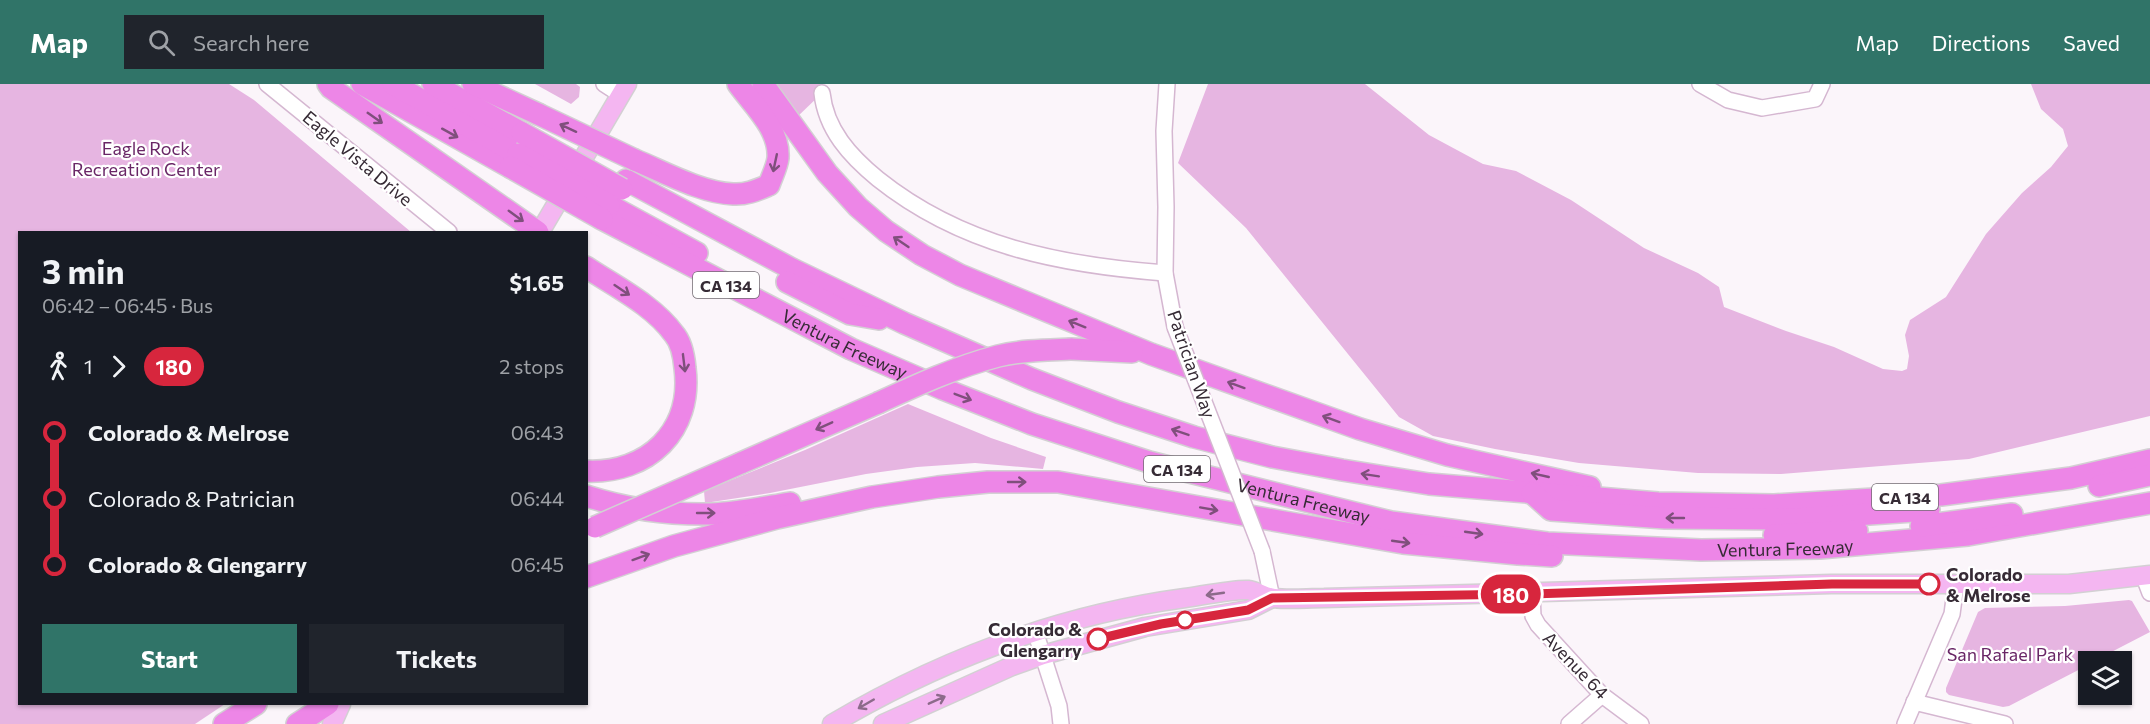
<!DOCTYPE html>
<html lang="en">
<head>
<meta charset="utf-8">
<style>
  body { margin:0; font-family:Commissioner,sans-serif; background:#20242c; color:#f1f3f6; height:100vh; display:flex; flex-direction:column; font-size:22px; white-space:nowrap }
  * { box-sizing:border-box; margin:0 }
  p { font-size:20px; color:#9ea1a6 }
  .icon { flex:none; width:33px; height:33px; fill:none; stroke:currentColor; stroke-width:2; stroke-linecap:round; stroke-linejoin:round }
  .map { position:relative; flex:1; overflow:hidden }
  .sheet { position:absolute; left:18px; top:147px; width:570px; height:474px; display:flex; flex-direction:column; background:#171b24; border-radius:0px; box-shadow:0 2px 4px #0004 }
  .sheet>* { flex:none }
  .badge { padding:0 12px; border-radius:20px; font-size:21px; line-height:39px }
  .controls { position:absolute; left:2078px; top:567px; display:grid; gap:12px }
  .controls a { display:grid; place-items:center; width:54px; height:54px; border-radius:0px; background:#171b24; box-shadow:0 2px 4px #0004; font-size:30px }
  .map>.badge { position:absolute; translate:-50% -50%; box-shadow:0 0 0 3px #fff }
  .legs { display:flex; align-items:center; gap:9px; height:66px; padding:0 24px; font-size:20px }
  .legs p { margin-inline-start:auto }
  .head { display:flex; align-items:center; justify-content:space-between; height:102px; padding:0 24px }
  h1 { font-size:33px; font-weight:700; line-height:45px }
  .primary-button { display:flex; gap:12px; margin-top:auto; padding:12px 24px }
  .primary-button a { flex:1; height:69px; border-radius:0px; background:#307468; color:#fff; font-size:24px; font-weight:700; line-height:69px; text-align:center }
  .primary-button a+a { background:#20242c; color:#f1f3f6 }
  ul { padding:0 24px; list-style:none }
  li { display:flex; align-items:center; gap:21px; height:66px; font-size:22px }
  li i { display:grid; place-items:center; width:9px; height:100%; margin:0 8px; background:currentColor }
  li i::after { content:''; width:15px; height:15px; margin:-8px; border:4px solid; border-radius:50%; background:#171b24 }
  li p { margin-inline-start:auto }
  li:first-child i { background:linear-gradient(#0000 50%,currentColor 0) }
  li:last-child i { background:linear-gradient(currentColor 50%,#0000 0) }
  header { display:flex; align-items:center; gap:36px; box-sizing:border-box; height:84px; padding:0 30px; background:#307468; color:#fff }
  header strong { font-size:28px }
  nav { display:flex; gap:33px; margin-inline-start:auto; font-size:21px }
  .search { width:420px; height:54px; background:#20242c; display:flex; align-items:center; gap:15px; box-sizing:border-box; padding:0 21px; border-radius:0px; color:#9ea1a6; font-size:22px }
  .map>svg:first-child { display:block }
  .green { fill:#e6b5e1 }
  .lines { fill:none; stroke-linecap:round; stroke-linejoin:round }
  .minor-casing { stroke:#d5b7d1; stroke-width:18 }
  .major-casing { stroke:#d3d0d3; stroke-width:21 }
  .highway-casing { stroke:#d3d0d3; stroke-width:24 }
  .minor { stroke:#fff; stroke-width:15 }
  .major { stroke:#f4b6f1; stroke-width:18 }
  .highway { stroke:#ed86e7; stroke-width:21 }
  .minor-bridge-casing { stroke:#d5b7d1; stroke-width:18; stroke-linecap:butt }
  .highway-bridge-casing { stroke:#d3d0d3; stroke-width:24; stroke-linecap:butt }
  .minor-bridge { stroke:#fff; stroke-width:15 }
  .highway-bridge { stroke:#ed86e7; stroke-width:21 }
  .oneway { stroke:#7f4f7c }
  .oneway2 { stroke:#8c6a8a }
  .line-1-casing { stroke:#fff; stroke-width:14 }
  .line-1 { stroke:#d7263d; stroke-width:9 }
  .stop-1-dot { fill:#fff; stroke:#d7263d; stroke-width:3 }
  .labels { text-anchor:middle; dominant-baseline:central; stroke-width:4.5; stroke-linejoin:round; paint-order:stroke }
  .shield { fill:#fff; stroke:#726b72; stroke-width:1.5 }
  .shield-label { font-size:16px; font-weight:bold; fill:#362b35 }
  .park-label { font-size:18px; fill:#692666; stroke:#fff }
  .street-label { font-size:18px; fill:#362b35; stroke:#fff }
  .stop-label { font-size:18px; font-weight:bold; fill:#362b35; stroke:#fff; text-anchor:start }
</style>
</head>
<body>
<header>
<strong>Map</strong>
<div class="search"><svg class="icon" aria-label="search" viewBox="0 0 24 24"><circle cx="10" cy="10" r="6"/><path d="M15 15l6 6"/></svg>Search here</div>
<nav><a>Map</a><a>Directions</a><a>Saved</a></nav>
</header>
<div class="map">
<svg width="2150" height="640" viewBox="0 0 2150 640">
  <rect width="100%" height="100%" fill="#fbf5fa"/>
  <g class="green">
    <path d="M0,0H229L254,16L411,148H20V620H225L195,640H0Z"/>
    <path d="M535,0H576L580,3L579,13L571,20Z"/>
    <path d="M765,0H822V9L795,35Z"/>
    <path d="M1208,0H1365L1429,51L1483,80L1516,87L1571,116L1644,164L1698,189L1719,203L1724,223L1786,247L1834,263L1883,285L1902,287L1907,285L1909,272L1905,251L1910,236L1946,213L1986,150L2022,109L2051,83L2068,62L2063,45L2041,25L2031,0H2150V332L1969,375L1781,390L1698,389L1579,379L1495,365L1433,352L1399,333L1246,144L1178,79Z"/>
    <path d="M908,320L991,354L1046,373L1043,385L975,379L917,383L866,390L770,409L705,419L704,407L805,366Z"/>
    <path d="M2129,516L2132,517L2150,548L2094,577L2088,578V581L2009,622L2003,623L1949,611L1946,608V604L1978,528L1985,524L2065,522Z"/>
  </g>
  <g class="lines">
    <defs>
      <g id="minor">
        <path d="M267,0L449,148"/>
        <path d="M604,0L621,11"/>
        <path d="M1167,0L1164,47L1166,123L1165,189L1175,243"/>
        <path d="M1700,0L1728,16L1762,24L1815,15L1822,0"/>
        <path d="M822,9C826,46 850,72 878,95C962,162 1060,181 1165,189"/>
        <path d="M1262,467L1272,514"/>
        <path d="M2144,493L2150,509"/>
        <path d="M1532,510L1533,532L1538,541L1602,611L1641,640"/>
        <path d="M1035,547L1059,622L1061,640"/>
        <path d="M1914,618L2005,640"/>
        <path d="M1569,640L1602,611"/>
        <path d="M1905,640L1952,530L1956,500"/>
      </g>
      <g id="major">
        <path d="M540,148L627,0"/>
        <path d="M332,640L341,620"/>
        <path d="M832,640C942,575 1058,531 1185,514C1200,512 1234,505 1248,506C1257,507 1265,513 1274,514C1290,516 1307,514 1324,514L1831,500H2069L2150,491"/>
        <path d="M883,640L1012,582L1043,571L1145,543L1248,526L1272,514"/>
      </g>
      <g id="highway">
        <path d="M328,0L331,4L538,148"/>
        <path d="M362,0L510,83"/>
        <path d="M393,0L518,70"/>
        <path d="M433,0L522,49"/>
        <path d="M473,0L538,30"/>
        <path d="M763,0L827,89L858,123L886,147L922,171L960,191L1151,270L1360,345L1447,371L1590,403"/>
        <path d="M635,76C664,88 702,109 733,110C746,111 757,106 769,101C772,92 777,83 778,74C780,45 753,21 738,0"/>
        <path d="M626,96L792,185L904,239L1032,295L1118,328L1194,353L1272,373L1342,386L1429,400L1658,419L1774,421L1941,411L2071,394L2150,376"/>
        <path d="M609,121L697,169"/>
        <path id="s1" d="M602,135L851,265L943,305L1032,340L1149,378L1391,438L1547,459L1701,466L1820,464L1968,451L2150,419"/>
        <path d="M586,183C616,203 653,221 674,250C682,259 684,273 685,284C693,347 648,390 586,387"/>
        <path d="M787,198L850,230L879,235"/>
        <path d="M1071,265L1132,268"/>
        <path d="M741,379L878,319"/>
        <path d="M2099,402L2150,391"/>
        <path d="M1532,409L1551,426L1665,434L1795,435L1929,426"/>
        <path d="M586,412C627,425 669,431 711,430C737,429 765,423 790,419"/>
        <path d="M1921,442L2012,430"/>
        <path d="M1774,451L1857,447"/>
        <path d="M586,493L674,462L777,434L872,413L938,403L988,398H1058L1403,459L1518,470L1552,472"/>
        <path d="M224,640L256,620"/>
        <path d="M297,640L328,620"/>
      </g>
    </defs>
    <use href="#minor" class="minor-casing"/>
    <use href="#major" class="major-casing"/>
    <use href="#highway" class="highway-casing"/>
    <use href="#minor" class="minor"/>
    <use href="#major" class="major"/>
    <use href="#highway" class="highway"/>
    <defs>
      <path id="minor-bridge" d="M1175,243L1262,467"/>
      <g id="highway-bridge">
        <path d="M538,30L635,76"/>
        <path d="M522,49L622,105"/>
        <path d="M518,70L609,121"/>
        <path d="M510,83L602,135"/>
        <path d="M878,319C917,301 956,283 998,272C1022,266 1047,266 1071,265"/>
        <path d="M595,443L741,379"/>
      </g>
    </defs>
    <use href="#minor-bridge" class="minor-bridge-casing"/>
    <use href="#highway-bridge" class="highway-bridge-casing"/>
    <use href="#minor-bridge" class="minor-bridge"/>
    <use href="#highway-bridge" class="highway-bridge"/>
  </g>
  <defs><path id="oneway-shaft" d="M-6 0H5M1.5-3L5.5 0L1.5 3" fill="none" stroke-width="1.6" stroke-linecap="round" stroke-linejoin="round" transform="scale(1.5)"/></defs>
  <g class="oneway">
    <use href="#oneway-shaft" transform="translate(375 34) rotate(35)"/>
    <use href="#oneway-shaft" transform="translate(568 44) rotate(-155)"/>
    <use href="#oneway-shaft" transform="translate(450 49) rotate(29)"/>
    <use href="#oneway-shaft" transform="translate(775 79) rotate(102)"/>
    <use href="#oneway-shaft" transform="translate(516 132) rotate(36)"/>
    <use href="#oneway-shaft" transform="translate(901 158) rotate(-146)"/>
    <use href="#oneway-shaft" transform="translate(622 206) rotate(34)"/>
    <use href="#oneway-shaft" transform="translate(1077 240) rotate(-158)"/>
    <use href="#oneway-shaft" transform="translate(684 279) rotate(83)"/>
    <use href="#oneway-shaft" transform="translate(1236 301) rotate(-160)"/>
    <use href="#oneway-shaft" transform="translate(963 313) rotate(21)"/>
    <use href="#oneway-shaft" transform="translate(1331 335) rotate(-160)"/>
    <use href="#oneway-shaft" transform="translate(824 342) rotate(156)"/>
    <use href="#oneway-shaft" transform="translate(1180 348) rotate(-161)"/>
    <use href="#oneway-shaft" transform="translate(1370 391) rotate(-171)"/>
    <use href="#oneway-shaft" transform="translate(1540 391) rotate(-167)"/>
    <use href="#oneway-shaft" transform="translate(1017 398)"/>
    <use href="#oneway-shaft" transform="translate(1209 425) rotate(10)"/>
    <use href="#oneway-shaft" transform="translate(706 429)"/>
    <use href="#oneway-shaft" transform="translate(1675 434) rotate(-180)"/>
    <use href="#oneway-shaft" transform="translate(1474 449) rotate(8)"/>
    <use href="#oneway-shaft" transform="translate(1401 458) rotate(8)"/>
    <use href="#oneway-shaft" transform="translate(641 473) rotate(-20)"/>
  </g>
  <g class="oneway2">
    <use href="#oneway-shaft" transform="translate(1215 510) rotate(172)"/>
    <use href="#oneway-shaft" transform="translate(937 616) rotate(-24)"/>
    <use href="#oneway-shaft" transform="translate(866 620) rotate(150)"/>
  </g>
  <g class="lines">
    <defs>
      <path id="line-1" d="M1098,555L1161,540L1248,526L1272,514L1532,510L1832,500H1929"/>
    </defs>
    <use href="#line-1" class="line-1-casing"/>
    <use href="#line-1" class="line-1"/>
  </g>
  <g class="stop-1-dot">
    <circle cx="1929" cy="500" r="10"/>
    <circle cx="1185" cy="536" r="8"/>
    <circle cx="1098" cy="555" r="10"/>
  </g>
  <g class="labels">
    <g class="shield">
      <rect x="693" y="188" width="66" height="26" rx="4.5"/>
      <rect x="1144" y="372" width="66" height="26" rx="4.5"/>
      <rect x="1872" y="400" width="66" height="26" rx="4.5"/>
    </g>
    <g class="shield-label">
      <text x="726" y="201">CA 134</text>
      <text x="1177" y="385">CA 134</text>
      <text x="1905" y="413">CA 134</text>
    </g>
    <g class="park-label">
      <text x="146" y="64">Eagle Rock<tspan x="146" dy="21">Recreation Center</tspan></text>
      <text x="2010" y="570">San Rafael Park</text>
    </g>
    <g class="street-label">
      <text transform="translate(358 74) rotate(40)">Eagle Vista Drive</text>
      <text stroke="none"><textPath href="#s1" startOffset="273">Ventura Freeway</textPath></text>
      <text transform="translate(1192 280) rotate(71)">Patrician Way</text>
      <text stroke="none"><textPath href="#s1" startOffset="759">Ventura Freeway</textPath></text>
      <text stroke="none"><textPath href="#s1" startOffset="1245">Ventura Freeway</textPath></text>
      <text transform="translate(1576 581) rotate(46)">Avenue 64</text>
    </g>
    <g class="stop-label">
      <text x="1946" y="490">Colorado<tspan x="1946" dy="21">&amp; Melrose</tspan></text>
      <text x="1082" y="545" text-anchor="end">Colorado &amp;<tspan x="1082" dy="21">Glengarry</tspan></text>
    </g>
  </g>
</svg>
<div class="controls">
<a><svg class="icon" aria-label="layers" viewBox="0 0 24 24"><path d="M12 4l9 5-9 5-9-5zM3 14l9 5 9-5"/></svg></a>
</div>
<b class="badge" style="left:1511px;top:510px;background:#d7263d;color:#fff">180</b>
<section class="sheet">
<div class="head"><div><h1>3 min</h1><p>06:42 – 06:45 · Bus</p></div><b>$1.65</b></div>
<div class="legs"><svg class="icon" aria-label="walk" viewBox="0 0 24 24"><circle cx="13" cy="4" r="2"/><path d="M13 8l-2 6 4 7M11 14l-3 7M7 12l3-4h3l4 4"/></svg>1<svg class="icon" aria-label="forward" viewBox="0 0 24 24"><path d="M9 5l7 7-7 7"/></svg><b class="badge" style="background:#d7263d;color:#fff">180</b><p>2 stops</p></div>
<ul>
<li><i style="color:#d7263d"></i><b>Colorado &amp; Melrose</b><p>06:43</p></li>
<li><i style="color:#d7263d"></i><span>Colorado &amp; Patrician</span><p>06:44</p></li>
<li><i style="color:#d7263d"></i><b>Colorado &amp; Glengarry</b><p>06:45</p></li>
</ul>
<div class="primary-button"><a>Start</a><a>Tickets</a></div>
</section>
</div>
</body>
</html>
